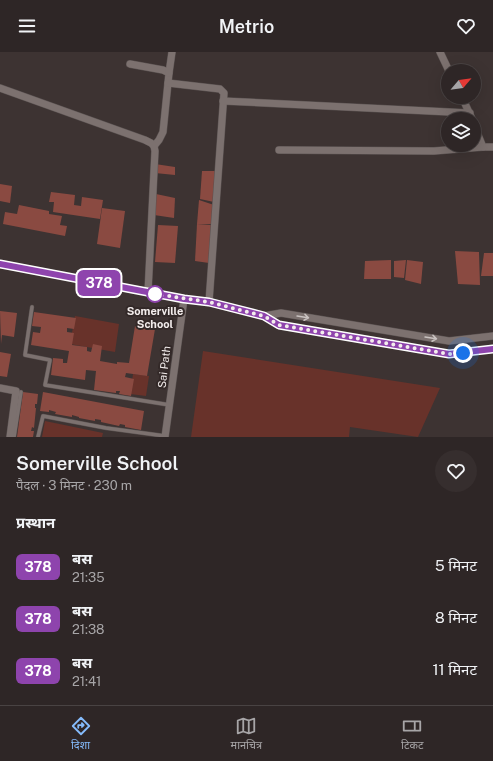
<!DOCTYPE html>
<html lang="hi">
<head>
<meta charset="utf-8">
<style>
  body { margin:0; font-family:"Public Sans","Noto Sans Devanagari",sans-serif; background:#362e2e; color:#f1f3f6; height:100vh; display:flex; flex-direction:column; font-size:15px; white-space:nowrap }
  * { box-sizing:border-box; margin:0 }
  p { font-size:13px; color:#a7a5a7 }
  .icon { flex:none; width:22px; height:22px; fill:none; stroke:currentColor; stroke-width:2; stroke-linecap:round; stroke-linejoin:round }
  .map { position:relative; height:385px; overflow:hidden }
  .panel { display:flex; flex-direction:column; background:#2e2626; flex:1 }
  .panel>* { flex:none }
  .badge { padding:0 8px; border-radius:6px; font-size:14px; line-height:26px }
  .needle { width:26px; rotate:61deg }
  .fabs { position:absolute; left:441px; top:12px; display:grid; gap:8px }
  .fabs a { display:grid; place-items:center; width:40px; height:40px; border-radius:50%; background:#2e2626; box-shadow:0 4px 16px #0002,0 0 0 1px #494343; font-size:20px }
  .you { position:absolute; width:20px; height:20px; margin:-10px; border:3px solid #fff; border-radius:50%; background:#1a73e8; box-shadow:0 0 0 6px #1a73e833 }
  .map>.badge { position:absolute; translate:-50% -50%; box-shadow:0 0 0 2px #fff }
  h2 { padding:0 16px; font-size:15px; line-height:36px }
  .round { display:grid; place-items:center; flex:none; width:42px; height:42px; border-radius:21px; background:#362e2e }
  .headline { display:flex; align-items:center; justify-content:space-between; height:68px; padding:0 16px }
  h1 { font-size:19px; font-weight:600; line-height:30px }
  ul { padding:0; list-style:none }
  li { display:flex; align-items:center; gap:12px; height:52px; padding:0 16px }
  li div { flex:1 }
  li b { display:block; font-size:15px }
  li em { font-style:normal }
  li .badge { min-width:44px; font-weight:700; text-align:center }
  header { display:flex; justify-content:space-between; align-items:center; height:52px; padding:0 16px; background:#2e2626; font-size:18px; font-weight:600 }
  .tab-bar { display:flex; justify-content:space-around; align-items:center; height:56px; border-top:1px solid #494343; background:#2e2626; font-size:11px; color:#a7a5a7 }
  .tab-bar a { display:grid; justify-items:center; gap:2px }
  .tab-bar .selected { color:#85bbfb }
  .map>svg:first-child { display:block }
  .green { fill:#68322a }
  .building { fill:#8a4a41 }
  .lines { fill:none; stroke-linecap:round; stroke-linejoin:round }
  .lane-casing { stroke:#5a5251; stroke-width:4.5 }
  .street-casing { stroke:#5a5251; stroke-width:8 }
  .lane { stroke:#7c716f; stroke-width:3.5 }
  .street { stroke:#7c716f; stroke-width:7 }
  .oneway { stroke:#c9c2c0 }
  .line-casing { stroke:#fff; stroke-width:9 }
  .line { stroke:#8e44ad; stroke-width:6 }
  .walk { stroke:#f3edec; stroke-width:4; stroke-dasharray:0 7.2 }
  .stop-dot { fill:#fff; stroke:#8e44ad; stroke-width:2 }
  .labels { text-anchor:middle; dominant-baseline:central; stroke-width:4; stroke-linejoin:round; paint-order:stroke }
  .stop-label { font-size:11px; font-weight:bold; fill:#f3edec; stroke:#332928 }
  .street-label { font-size:11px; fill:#f3edec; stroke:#332928 }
</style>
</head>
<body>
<header><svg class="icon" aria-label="menu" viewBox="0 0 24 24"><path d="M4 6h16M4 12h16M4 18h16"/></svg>Metrio<svg class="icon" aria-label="heart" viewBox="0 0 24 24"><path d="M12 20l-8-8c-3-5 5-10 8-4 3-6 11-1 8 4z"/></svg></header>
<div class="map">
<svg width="493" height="385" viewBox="0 0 493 385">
  <rect width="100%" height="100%" fill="#3d3332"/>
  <g class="green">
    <path d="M75,264L119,272L115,300L70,292Z"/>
    <path d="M203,299L440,336L418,385L350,375L349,385H191Z"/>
    <path d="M133,322L149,324L146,344L130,342Z"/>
    <path d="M45,369L103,381L102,385H42Z"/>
  </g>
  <g class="building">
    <path d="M155,112L175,115V123L155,121Z"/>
    <path d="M202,119H215L214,150L200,147Z"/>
    <path d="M0,132L12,134L10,151L0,149Z"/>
    <path d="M51,140L75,143L74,153L81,154L82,145L103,148L100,167L53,160L54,150H49Z"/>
    <path d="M156,142L175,146L174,166L154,163Z"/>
    <path d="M199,148L214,153L212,172H197Z"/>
    <path d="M19,153L49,159V162L62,164L60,173L67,174L65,184L3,172L5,160L17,162Z"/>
    <path d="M102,156L125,159L120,196L97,192Z"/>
    <path d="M197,172L212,173L209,211L195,209Z"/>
    <path d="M158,173L178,174L175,211L155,210Z"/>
    <path d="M455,199L479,200L480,233L458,232Z"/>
    <path d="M484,201H493V224H481Z"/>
    <path d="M391,208V227H364L365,209Z"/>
    <path d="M406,208L404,226L394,225V209Z"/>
    <path d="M407,208L423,210L421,232L405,228Z"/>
    <path d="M0,259L17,261L14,285L2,283L1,292Z"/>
    <path d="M34,260L76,266L74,277L67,276V280L74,281L72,293L87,295V299L91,300L93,292L102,294L100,309L117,312V310L129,311L135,274L155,277L147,324L126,321L125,325L134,327L131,344L119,342L120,339H116V341L94,338L96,319L86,318L85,328L51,323L53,306L63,307V311H67L69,299L31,293L33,280L40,281L41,275L32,274Z"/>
    <path d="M0,300L11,302L7,325L0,324Z"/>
    <path d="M23,340L38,342L37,352H35V356H36L34,376L32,375L31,379H34L33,385H17Z"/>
    <path d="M43,340L144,359L141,378L125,375V373L120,372L119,374L101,370V368L95,367V369L79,366V365L72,363V365L55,362L56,360L49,358V360L40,359Z"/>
  </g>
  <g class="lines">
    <defs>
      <g id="lane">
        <path d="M32,255L25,303L50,308L45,333L170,353"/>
        <path d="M14,385L21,340"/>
        <path d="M38,385L43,364L106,376L165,384"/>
      </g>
      <g id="street">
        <path d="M440,0L449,19"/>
        <path d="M130,12L163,18L169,21L163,80L159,88L154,94"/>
        <path d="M169,21L172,0"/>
        <path d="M168,31L220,37L224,41L209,250"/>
        <path d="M0,36L145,88L151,91L154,94L155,99L148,240"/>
        <path d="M462,45L472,67"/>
        <path d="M223,49L470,61"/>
        <path d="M474,73L483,95H493"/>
        <path d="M279,98L434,99L483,95"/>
        <path d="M0,212L184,247L209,250L264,264L279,273L449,302L493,297"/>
        <path d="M264,264L281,261L449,289L493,284"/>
        <path d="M0,336L16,339L10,385"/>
        <path d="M165,385L184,247"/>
      </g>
    </defs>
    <use href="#lane" class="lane-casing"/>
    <use href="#street" class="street-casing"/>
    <use href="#lane" class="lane"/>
    <use href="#street" class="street"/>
  </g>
  <defs><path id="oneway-shaft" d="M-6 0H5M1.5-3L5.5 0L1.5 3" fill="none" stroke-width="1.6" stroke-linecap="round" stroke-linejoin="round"/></defs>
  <g class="oneway">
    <use href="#oneway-shaft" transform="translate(303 265) rotate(9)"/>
    <use href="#oneway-shaft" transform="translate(431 286) rotate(9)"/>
  </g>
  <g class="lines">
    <defs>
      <path id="line" d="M0,212L184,247L209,250L264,264L279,273L449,302L493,297"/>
    </defs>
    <use href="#line" class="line-casing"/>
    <use href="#line" class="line"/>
    <path class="walk" d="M155,242L209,250L236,257L264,264L279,273L449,302L463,301"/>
  </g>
  <circle class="stop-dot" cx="155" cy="242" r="8"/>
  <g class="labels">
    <g class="stop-label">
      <text x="155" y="259">Somerville<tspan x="155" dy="13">School</tspan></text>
    </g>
    <g class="street-label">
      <text transform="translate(164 315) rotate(-83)">Sai Path</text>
    </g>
  </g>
</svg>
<div class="fabs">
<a><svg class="needle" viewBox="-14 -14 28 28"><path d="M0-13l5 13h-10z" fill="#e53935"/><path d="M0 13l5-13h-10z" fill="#a7a5a7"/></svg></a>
<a><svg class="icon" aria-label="layers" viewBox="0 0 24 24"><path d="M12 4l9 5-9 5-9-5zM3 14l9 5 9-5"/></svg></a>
</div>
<div class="you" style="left:463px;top:301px"></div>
<b class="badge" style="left:99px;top:231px;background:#8e44ad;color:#fff">378</b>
</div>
<section class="panel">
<div class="headline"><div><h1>Somerville School</h1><p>पैदल · 3 मिनट · 230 m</p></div><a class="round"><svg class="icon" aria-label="heart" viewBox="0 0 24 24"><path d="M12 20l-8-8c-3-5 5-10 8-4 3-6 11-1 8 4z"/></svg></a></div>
<h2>प्रस्थान</h2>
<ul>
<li><span class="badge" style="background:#8e44ad;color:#fff">378</span><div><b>बस</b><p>21:35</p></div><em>5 मिनट</em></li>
<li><span class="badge" style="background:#8e44ad;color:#fff">378</span><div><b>बस</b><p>21:38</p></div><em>8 मिनट</em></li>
<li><span class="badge" style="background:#8e44ad;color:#fff">378</span><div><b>बस</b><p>21:41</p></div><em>11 मिनट</em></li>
</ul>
</section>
<nav class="tab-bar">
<a class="selected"><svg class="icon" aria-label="directions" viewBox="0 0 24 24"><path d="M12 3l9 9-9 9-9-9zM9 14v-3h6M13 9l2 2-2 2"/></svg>दिशा</a>
<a><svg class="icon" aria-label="map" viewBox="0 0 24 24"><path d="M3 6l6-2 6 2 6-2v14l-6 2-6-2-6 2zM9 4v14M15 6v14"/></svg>मानचित्र</a>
<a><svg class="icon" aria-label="tickets" viewBox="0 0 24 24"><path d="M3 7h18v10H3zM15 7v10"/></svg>टिकट</a>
</nav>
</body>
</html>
